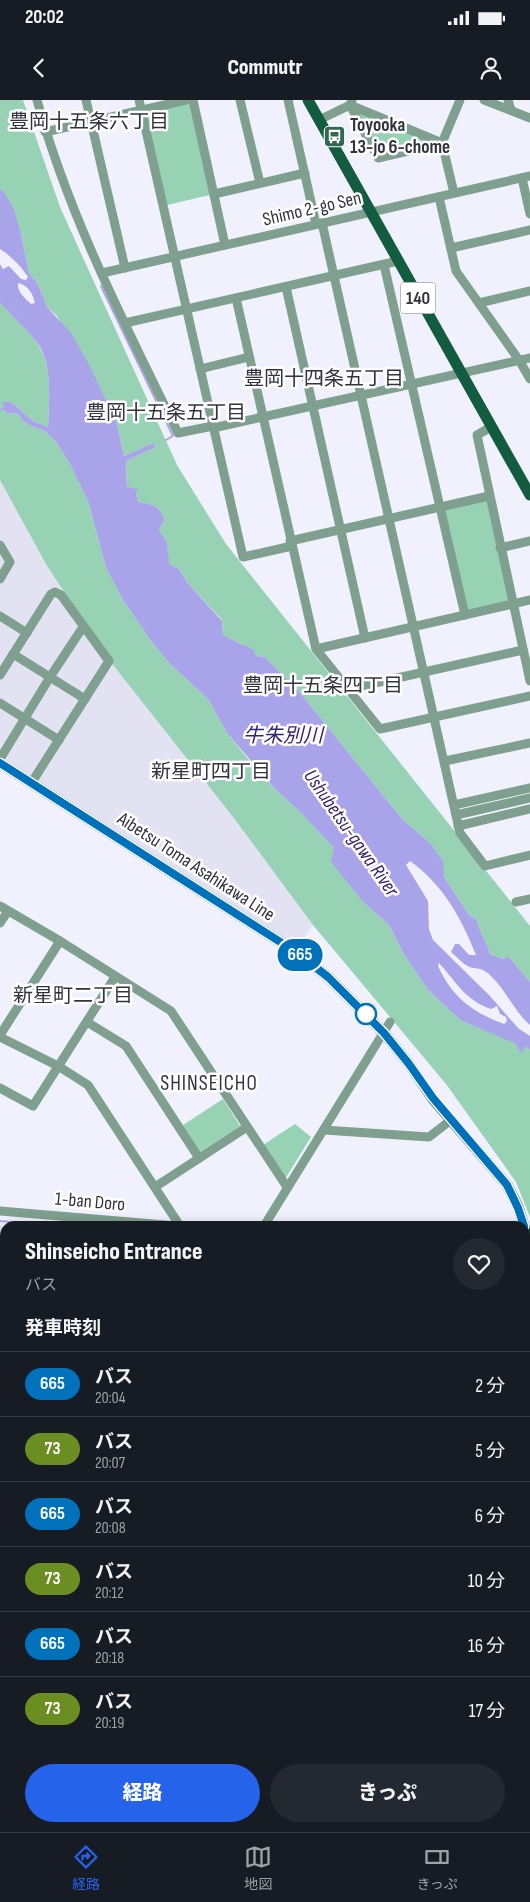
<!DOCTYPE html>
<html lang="ja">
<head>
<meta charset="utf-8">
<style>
  body { margin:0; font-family:"Sofia Sans Condensed","Noto Sans JP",sans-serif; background:#242831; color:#f1f3f6; height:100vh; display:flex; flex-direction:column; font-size:19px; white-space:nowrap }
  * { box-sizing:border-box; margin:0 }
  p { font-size:16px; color:#9ea1a6 }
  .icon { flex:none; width:28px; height:28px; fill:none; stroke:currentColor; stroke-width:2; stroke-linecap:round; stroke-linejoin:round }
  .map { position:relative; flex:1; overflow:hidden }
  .details { position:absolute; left:0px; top:1121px; width:530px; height:611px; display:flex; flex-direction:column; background:#171b24; border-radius:15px 15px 0 0; box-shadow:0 2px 12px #0003 }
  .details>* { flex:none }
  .badge { padding:0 10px; border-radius:16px; font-size:18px; line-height:32px }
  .map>.badge { position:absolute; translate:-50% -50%; box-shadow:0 0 0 2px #fff }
  h2 { padding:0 25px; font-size:19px; line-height:45px }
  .round { display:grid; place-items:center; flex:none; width:52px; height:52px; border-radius:26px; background:#242831 }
  .head { display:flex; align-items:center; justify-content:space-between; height:85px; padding:0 25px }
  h1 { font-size:24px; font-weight:800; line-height:38px }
  .cta { display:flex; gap:10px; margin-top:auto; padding:10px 25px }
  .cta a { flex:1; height:58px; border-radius:30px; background:#2563eb; color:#fff; font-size:20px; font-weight:800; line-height:58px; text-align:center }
  .cta a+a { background:#242831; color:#f1f3f6 }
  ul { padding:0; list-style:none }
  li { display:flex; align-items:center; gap:15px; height:65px; padding:0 25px; border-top:1px solid #363941 }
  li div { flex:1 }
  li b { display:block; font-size:19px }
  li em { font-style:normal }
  li .badge { min-width:55px; font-weight:700; text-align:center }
  .status { display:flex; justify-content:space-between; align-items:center; height:35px; padding:0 25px; background:#171b24; direction:ltr }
  .status svg { height:14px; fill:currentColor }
  header { display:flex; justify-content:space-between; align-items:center; height:65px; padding:0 25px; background:#171b24; font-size:22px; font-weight:800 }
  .dock { display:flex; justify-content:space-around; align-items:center; height:70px; border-top:1px solid #363941; background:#171b24; font-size:14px; color:#9ea1a6 }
  .dock a { display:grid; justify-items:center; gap:2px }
  .dock .on { color:#2563eb }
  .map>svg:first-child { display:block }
  .built { fill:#e3e2f2 }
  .green { fill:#98d2b5 }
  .water { fill:#a9a4e9; fill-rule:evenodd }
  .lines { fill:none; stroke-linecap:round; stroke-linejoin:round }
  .stream { stroke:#a9a4e9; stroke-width:2 }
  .minor { stroke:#7fa08f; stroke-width:9 }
  .major { stroke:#135c40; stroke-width:11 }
  .line-casing { stroke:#fff; stroke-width:11 }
  .line { stroke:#0072bc; stroke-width:8 }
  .stop-dot { fill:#fff; stroke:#0072bc; stroke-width:2.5 }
  .labels { text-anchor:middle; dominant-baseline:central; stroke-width:5; stroke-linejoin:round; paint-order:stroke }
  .shield { fill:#fff; stroke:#707079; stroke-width:1 }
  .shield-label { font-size:18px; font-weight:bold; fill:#33333f }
  .poi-label { font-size:19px; font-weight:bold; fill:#33333f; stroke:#fff; text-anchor:start }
  .street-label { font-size:19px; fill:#33333f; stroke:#fff }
  .neighbourhood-label { font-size:20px; fill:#33333f; stroke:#fff }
  .water-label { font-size:20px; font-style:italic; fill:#352473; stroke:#fff }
  .quarter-label { font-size:21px; letter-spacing:1px; fill:#33333f; stroke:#fff }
</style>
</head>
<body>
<div class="status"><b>20:02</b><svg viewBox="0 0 49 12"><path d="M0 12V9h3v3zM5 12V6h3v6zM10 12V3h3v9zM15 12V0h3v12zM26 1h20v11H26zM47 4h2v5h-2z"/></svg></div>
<header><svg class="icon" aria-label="back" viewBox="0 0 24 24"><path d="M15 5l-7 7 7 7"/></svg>Commutr<svg class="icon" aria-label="person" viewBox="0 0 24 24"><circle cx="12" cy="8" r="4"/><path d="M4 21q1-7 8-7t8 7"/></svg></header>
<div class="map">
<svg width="530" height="1732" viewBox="0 0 530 1732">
  <rect width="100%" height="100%" fill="#f1f1fd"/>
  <g class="built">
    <path d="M0,380L47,466L113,565L233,717L313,825L298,847L0,656Z"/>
    <path d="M0,1126H5V1728H525V1173L528,1174L530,1183V1732H0Z"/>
  </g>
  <g class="green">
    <path d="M0,0H23L60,107L177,365L226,444L530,826V882L508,856L504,859L490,854C487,842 479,832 477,820L469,815L444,777L443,770L429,742L403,720L301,594L265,557L256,556L242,544L223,535L222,520L187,482L179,469L168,464L167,442L159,430L165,419C157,405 154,404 138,402L136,393L127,387L126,361L156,347L153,343L124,356L117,325L57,216L47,207L38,184L29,173L21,134L4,92L0,89Z"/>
    <path d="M193,0L214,94L163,106L141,10Z"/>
    <path d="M350,5L442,43L378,58Z"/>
    <path d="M0,203C12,217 33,233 41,250C52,268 49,306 48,327L33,321L11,302H3L7,314L15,313L19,315L23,321L31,326L45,331L56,342L70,364L89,404L106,468L123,500L151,541L170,564L208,599L227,633L257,670L275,689L299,711L334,748L364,803L389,825L403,853L428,890L460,920L517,944L521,952L526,947L530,950V1117L516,1082L446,984L313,825L233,717L113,565L47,466L0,380Z"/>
    <path d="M489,396L513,504L465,515L439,407Z"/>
    <path d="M223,999L240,1026L200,1052L183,1025Z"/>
    <path d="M295,1024L311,1037L285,1079L263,1045Z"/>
  </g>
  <g class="water">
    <path d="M0,89L4,92L14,110L21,134L29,173L38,184L47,207L71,233L92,270L117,325L124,356L153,343L156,347L126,361L127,387L138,389L136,393L138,402C154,404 157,405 165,419L159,430L167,442L169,464L179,469L187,482L222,521L223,535L254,550L256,556L265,557L301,594L403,720L429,742L443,761L444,777L469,815L477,820C479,832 487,842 490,854L504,859L508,856L530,882V925C514,911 506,890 490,875C480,865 474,871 466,865C461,862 456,856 451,852L455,844H459L469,855H476C461,817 443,785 410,761L406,765L428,801L429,829L433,840L489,895L518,928L530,936V950L526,947L521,953L516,944L460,920L428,890L403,853L389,825L364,803L331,762L334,748L299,711L275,689L227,633L208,599L170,564L151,541L123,500L106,468L89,404L70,364L56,342L45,331L31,326L23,321L19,315L15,313L7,314L2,302H11L33,321L48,327C49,306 52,268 41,249C32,233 12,217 0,203V164L3,169L9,166L21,179L26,180L28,177C20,165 11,156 0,149ZM18,183C28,185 33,194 35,203L31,204C25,198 17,192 18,183ZM439,863C457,883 465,900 491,909L497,906L500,914L506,917L507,921L504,924C472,912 452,897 438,866Z"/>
    <path d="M525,1654H530V1704L525,1703Z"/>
  </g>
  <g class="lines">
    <g class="stream">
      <path d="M101,186L173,336L166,340"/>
      <path d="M0,310L7,308"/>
      <path d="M0,1121L53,1126"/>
    </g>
    <g class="minor">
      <path d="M37,0C69,117 125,224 178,333L213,326"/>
      <path d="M86,0L125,168"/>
      <path d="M139,0L243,457L292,446"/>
      <path d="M193,0L225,145"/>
      <path d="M240,0L260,83"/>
      <path d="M288,0L316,124"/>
      <path d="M484,0L530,18"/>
      <path d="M508,0L511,10"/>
      <path d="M350,5L378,58L442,43"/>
      <path d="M350,5L442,43"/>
      <path d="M319,20L350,5L352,0"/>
      <path d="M45,32L186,0"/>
      <path d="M522,78L530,114"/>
      <path d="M454,93L442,43L460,0"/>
      <path d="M214,94L305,73"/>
      <path d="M439,97L456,171L519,260L530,279"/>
      <path d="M322,123L460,733L485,766L530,755"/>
      <path d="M451,148L530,130"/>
      <path d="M384,165L465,515"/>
      <path d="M102,173L530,76"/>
      <path d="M286,187L365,538"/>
      <path d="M236,198L316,549L380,629L530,596"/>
      <path d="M479,203L530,191"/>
      <path d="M125,223L398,161"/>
      <path d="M200,269L249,257"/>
      <path d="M491,327L477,335L530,581"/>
      <path d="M213,328L530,258"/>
      <path d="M290,441L489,396"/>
      <path d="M0,445L10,462L0,479"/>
      <path d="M500,448L530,441"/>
      <path d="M0,516L27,533"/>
      <path d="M316,549L530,500"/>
      <path d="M13,554L85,599"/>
      <path d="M0,575L51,494L55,492L61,495L109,561L32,682"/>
      <path d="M348,589L523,550"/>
      <path d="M0,603L59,640"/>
      <path d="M0,659L50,577L83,527"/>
      <path d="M445,661L530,643"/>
      <path d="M454,705L530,688"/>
      <path d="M456,715L530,698"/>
      <path d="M458,726L530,709"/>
      <path d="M516,802L530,799"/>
      <path d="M0,806L60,841L171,911L287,1087"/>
      <path d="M0,823L8,811"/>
      <path d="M87,922L126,946L199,1058"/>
      <path d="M0,935L60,841"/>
      <path d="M0,937L58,966L88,985L180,1126"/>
      <path d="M0,988L33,1006L115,877"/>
      <path d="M324,1030L429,1037L451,1020"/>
      <path d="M155,1087L247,1027"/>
      <path d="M0,1111L177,1126"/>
      <path d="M264,1126L390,922"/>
    </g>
    <g class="major">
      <path d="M308,0L530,395"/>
      <path d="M0,663L296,852L328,877L384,933L409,964L433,999L507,1085L518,1107L524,1126"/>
      <path d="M525,1129L530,1150"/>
    </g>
  </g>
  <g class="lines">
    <defs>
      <path id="line" d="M0,663L296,852L328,877L384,933L409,964L433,998L507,1085L518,1108L524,1126"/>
    </defs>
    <use href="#line" class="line-casing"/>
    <use href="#line" class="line"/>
  </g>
  <defs>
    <symbol id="bus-square" viewBox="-11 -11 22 22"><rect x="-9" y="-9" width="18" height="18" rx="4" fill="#316950" stroke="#fff"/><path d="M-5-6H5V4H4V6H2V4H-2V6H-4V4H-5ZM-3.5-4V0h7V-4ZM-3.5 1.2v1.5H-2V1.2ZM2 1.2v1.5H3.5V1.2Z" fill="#fff"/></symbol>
  </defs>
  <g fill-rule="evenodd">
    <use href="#bus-square" x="322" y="24" width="25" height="25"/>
  </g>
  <circle class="stop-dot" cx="366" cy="914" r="10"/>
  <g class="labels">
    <rect class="shield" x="400.5" y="182.5" width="35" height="31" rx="4"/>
    <g class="shield-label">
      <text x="418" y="198">140</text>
    </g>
    <g class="poi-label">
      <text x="350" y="25">Toyooka<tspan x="350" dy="22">13-jo 6-chome</tspan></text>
    </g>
    <g class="street-label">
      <text transform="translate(312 109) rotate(-13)">Shimo 2-go Sen</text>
      <text transform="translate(196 767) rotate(33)">Aibetsu Toma Asahikawa Line</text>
      <text transform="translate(90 1102) rotate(5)">1-ban Doro</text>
    </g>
    <g class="neighbourhood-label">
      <text x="89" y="22">豊岡十五条六丁目</text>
      <text x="324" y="279">豊岡十四条五丁目</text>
      <text x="166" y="313">豊岡十五条五丁目</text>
      <text x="323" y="586">豊岡十五条四丁目</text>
      <text x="211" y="672">新星町四丁目</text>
      <text x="73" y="896">新星町二丁目</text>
    </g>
    <g class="water-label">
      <text x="283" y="636">牛朱別川</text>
      <text transform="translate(351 733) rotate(55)">Ushubetsu-gawa River</text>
    </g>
    <g class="quarter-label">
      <text x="209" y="983">SHINSEICHO</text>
    </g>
  </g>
</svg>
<b class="badge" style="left:300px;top:855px;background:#0072bc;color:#fff">665</b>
<section class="details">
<div class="head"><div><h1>Shinseicho Entrance</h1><p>バス</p></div><a class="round"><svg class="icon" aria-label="heart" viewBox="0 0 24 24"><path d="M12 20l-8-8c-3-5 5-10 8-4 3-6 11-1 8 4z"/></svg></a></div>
<h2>発車時刻</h2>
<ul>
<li><span class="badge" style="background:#0072bc;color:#fff">665</span><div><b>バス</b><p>20:04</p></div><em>2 分</em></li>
<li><span class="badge" style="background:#6b8e23;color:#fff">73</span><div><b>バス</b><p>20:07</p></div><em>5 分</em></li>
<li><span class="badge" style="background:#0072bc;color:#fff">665</span><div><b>バス</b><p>20:08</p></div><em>6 分</em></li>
<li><span class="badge" style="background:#6b8e23;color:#fff">73</span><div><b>バス</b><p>20:12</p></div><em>10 分</em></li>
<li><span class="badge" style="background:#0072bc;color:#fff">665</span><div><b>バス</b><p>20:18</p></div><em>16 分</em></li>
<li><span class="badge" style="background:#6b8e23;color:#fff">73</span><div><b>バス</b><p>20:19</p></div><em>17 分</em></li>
</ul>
<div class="cta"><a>経路</a><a>きっぷ</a></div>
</section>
</div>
<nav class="dock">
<a class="on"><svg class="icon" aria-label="directions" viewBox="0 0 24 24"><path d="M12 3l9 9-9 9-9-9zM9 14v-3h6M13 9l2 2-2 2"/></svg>経路</a>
<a><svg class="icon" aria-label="map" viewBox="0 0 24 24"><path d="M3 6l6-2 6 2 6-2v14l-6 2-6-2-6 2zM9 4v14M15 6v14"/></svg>地図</a>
<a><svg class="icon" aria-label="tickets" viewBox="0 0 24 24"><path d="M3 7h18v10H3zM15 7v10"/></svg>きっぷ</a>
</nav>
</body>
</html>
